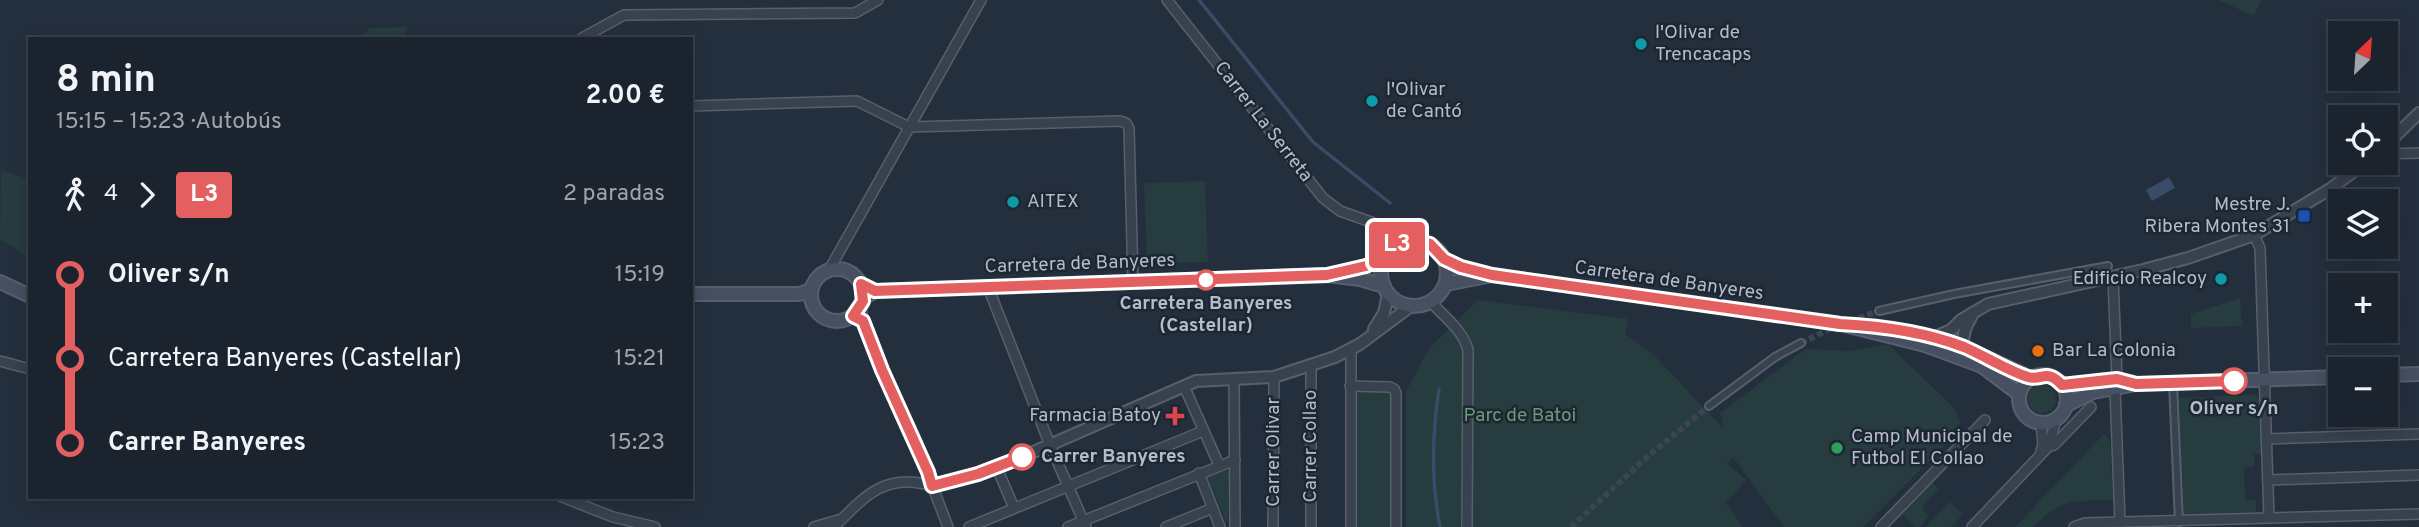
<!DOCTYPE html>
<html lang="es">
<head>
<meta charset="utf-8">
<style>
  body { margin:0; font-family:Overpass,sans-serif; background:#282f3a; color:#f1f3f6; height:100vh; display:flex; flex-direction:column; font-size:26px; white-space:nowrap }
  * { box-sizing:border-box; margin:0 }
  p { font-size:23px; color:#a0a4aa }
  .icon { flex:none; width:38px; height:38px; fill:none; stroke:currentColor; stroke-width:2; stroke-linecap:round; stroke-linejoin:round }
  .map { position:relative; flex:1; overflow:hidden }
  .sheet { position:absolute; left:28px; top:37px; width:665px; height:462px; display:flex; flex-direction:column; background:#1b232e; border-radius:0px; box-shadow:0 4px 18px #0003,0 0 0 2px #39404a }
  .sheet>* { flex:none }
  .badge { padding:0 14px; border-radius:5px; font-size:24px; line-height:46px }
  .needle { width:46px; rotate:25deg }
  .fabs { position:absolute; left:2328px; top:21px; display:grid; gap:14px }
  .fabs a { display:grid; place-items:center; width:70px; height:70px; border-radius:0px; background:#1b232e; box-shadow:0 4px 18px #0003,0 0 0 2px #39404a; font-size:35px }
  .map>.badge { position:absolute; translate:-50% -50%; box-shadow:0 0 0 4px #fff }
  .legs { display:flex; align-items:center; gap:10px; height:77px; padding:0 28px; font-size:23px }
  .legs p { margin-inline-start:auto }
  .headline { display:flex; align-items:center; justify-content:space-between; height:119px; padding:0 28px }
  h1 { font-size:38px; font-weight:700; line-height:52px }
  ul { padding:0 28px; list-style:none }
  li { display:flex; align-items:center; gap:24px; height:84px; font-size:26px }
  li i { display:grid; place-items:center; width:10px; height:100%; margin:0 9px; background:currentColor }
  li i::after { content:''; width:18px; height:18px; margin:-9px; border:5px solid; border-radius:50%; background:#1b232e }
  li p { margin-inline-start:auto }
  li:first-child i { background:linear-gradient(#0000 50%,currentColor 0) }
  li:last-child i { background:linear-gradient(currentColor 50%,#0000 0) }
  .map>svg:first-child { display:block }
  .green { fill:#263c3f }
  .water { fill:#394c67 }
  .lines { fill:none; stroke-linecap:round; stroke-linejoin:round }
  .stream { stroke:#394c67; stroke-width:3.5 }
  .pedestrian-tunnel { stroke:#3a4453; stroke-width:6; stroke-dasharray:6 3; stroke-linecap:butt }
  .pedestrian-casing { stroke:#565f6c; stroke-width:10 }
  .minor-casing { stroke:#565f6c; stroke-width:12 }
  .tertiary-casing { stroke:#565f6c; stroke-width:14 }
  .secondary-casing { stroke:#565f6c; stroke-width:16 }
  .pedestrian { stroke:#38414e; stroke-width:6 }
  .minor { stroke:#38414e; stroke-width:9 }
  .tertiary { stroke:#38414e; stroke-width:10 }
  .secondary { stroke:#465061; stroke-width:12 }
  .line-1-casing { stroke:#fff; stroke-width:16 }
  .line-1 { stroke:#e45f5f; stroke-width:10 }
  .culture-dot { fill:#0f9aa8; stroke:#1d2633; stroke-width:2.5 }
  .transit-dot { fill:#1a4fb4; stroke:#1d2633; stroke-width:2.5 }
  .stop-1-dot { fill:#fff; stroke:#e45f5f; stroke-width:3.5 }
  .food-dot { fill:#e8710a; stroke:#1d2633; stroke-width:2.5 }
  .health-dot { fill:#e0444e; stroke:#1d2633; stroke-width:2.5 }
  .leisure-dot { fill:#2e9e5b; stroke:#1d2633; stroke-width:2.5 }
  .labels { text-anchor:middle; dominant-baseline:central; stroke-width:5; stroke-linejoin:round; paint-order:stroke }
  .poi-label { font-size:19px; fill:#b4bcc9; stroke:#1d2633; text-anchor:start }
  .street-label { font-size:19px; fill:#b4bcc9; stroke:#1d2633 }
  .stop-label { font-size:19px; font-weight:bold; fill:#b4bcc9; stroke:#1d2633 }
  .park-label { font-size:19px; fill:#6b9a76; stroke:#1d2633 }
</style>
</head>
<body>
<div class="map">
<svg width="2419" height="527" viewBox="0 0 2419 527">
  <rect width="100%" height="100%" fill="#242f3e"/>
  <g class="green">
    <path d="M2218,0H2261L2254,16Z"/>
    <path d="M408,27L404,38H361L370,28Z"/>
    <path d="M1,170L30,180V258L0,239Z"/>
    <path d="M1205,181L1208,262L1147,264L1144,183Z"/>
    <path d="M2240,298L2242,326L2191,328V314Z"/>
    <path d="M1478,300L1628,319L1625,334L1653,354L1724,429L1720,413L1806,349L1850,351L1888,344L1953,407L1961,422L1953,430L1956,434L1863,527H1784L1733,457L1727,463L1746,480L1726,503L1743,527H1406V391L1430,347Z"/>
    <circle cx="2042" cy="399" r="14"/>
    <path d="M1358,389L1388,392L1391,394V527H1356L1355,392Z"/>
    <path d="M2255,395L2259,399L2261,454H2254L2255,467L2244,468L2245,500H2256V513L2184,516L2179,398Z"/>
    <path d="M2104,434L2110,440L2113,500C2075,501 2062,498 2033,527H2015Z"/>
    <path d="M1224,469L1229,473L1228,521H1226L1208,479L1210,475Z"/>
    <path d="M1932,482L1939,489L1922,507L1928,517L1920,527H1915L1902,514Z"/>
    <path d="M1950,502L1963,514L1951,527H1926Z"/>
  </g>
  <path class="water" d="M2169,177L2175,188L2152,201L2146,190Z"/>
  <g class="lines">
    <g class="stream">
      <path d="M1199,0L1313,142L1390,203"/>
      <path d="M1439,389C1432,435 1431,481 1440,527"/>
    </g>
    <g class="pedestrian-tunnel">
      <path d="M1801,343L1840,324L1879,311"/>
      <path d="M1571,527L1646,458L1709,406"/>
    </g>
    <defs>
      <g id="pedestrian">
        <path d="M1879,311L1954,294L2108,266"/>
        <path d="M2173,383L2179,522"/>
        <path d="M1709,406L1775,357L1801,343"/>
      </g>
      <g id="minor">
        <path d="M1167,0L1323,198L1340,211L1385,227L1412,240"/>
        <path d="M582,38L624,15L855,13L878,0"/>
        <path d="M691,106L857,101L909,127L1120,121L1126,123L1129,128L1133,282"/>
        <path d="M2385,154L2419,153"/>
        <path d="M1376,225L1384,232L1392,248"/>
        <path d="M2254,235L2260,248L2269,518"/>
        <path d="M829,270L981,0"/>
        <path d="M2113,277L2117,379"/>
        <path d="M988,287L1050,445L1086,527"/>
        <path d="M1431,302C1444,317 1463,330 1468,350L1467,527"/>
        <path d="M861,307C867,348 890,389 908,427C923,460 935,493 948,527"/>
        <path d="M0,361L30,369"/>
        <path d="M1311,366V527"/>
        <path d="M1234,379L1235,527"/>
        <path d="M1184,386L1219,465"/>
        <path d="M1350,386L1390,387L1394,389L1396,393V527"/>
        <path d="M2115,389L2120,522"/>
        <path d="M2266,439L2419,434"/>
        <path d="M2049,446L2054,445L2091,407"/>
        <path d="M2040,455L2043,444L2041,422"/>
        <path d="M997,468L1014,508"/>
        <path d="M1199,473L1220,527"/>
        <path d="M2268,480L2419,475"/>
        <path d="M562,497L613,517L655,527"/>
        <path d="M814,527L838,520"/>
        <path d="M834,527C865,496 885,472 932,486"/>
        <path d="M969,527L1203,431"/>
        <path d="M1068,527L1235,460"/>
        <path d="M1166,527L1213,508"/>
        <path d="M1273,527L1274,377"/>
        <path d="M1351,527V350"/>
        <path d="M1881,527L1985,420"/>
        <path d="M1972,527L2049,446L2056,419"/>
        <path d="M2074,527L2085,523L2419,514"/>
      </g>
      <g id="tertiary">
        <path d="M2385,146L2419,113"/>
        <path d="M1374,329L1384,313L1388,294"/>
        <path d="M1935,337L1951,330L1961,320L1988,304L2143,270L2188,258L2254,235L2330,189L2365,163"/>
        <path d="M1962,346L1965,329L1973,313"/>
        <path d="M932,486L997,468L1196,381L1274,377L1335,357L1360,344L1411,306"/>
      </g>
      <g id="secondary">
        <circle cx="1414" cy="273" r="33"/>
        <path d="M1444,259L1461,267L1492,275L1841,324L1925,345L1982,366L2019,394"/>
        <circle cx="837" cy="295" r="26"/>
        <path d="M1335,274L1366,266L1385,258"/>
        <path d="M0,282L30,296"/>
        <path d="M1446,284L1487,276"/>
        <path d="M691,294H799L811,290"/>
        <path d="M863,298L875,291L1327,275L1360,279L1384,286"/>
        <path d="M1900,331C1951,340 1985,356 2031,378"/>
        <path d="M2385,375L2419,374"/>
        <circle cx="2043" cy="399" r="24"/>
        <path d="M2062,385L2117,379L2133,383"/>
        <path d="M2066,405L2093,392L2136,384L2340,377"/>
      </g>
    </defs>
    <use href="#pedestrian" class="pedestrian-casing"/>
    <use href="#minor" class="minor-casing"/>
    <use href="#tertiary" class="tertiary-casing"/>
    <use href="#secondary" class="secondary-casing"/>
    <use href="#pedestrian" class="pedestrian"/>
    <use href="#minor" class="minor"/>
    <use href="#tertiary" class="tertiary"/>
    <use href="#secondary" class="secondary"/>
  </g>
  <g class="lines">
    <defs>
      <path id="line-1" d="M1022,457L978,474L932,486L928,472L882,370L863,321L853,316L863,301L861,284L875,291L1327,275L1366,266L1385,258L1397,245L1412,240L1430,244L1444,259L1461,267L1492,275L1840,324C1881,326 1925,332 1964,347C1985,356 2006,370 2028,377C2042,381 2046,368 2062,385L2117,379L2136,384L2234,381"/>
    </defs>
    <use href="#line-1" class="line-1-casing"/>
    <use href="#line-1" class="line-1"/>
  </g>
  <g class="culture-dot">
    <circle cx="1641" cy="44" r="7"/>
    <circle cx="1372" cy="101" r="7"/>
    <circle cx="1013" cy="202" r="7"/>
    <circle cx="2221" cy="279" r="7"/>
  </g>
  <rect class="transit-dot" x="2297" y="209" width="14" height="14" rx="3.5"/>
  <g class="stop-1-dot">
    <circle cx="1206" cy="280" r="9"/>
    <circle cx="2234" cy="381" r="12"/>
    <circle cx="1022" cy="457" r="12"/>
  </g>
  <circle class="food-dot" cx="2038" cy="351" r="7"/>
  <path class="health-dot" d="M1171.5 405.5h7v7h7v7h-7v7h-7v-7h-7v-7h7z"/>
  <circle class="leisure-dot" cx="1837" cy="448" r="7"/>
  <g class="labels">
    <g class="poi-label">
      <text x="1655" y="33">l'Olivar de<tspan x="1655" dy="22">Trencacaps</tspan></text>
      <text x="1386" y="90">l'Olivar<tspan x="1386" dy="22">de Cantó</tspan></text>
      <text x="1027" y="202">AITEX</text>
      <text x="2290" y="205" text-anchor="end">Mestre J.<tspan x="2290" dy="22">Ribera Montes 31</tspan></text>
      <text x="2207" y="279" text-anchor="end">Edificio Realcoy</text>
      <text x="2052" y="351">Bar La Colonia</text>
      <text x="1161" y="416" text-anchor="end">Farmacia Batoy</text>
      <text x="1851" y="437">Camp Municipal de<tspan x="1851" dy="22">Futbol El Collao</tspan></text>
    </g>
    <g class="street-label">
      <text transform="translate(1263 122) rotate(52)">Carrer La Serreta</text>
      <text transform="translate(1080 264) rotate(-2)">Carretera de Banyeres</text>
      <text transform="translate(1669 281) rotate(8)">Carretera de Banyeres</text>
      <text transform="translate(1311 446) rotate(-90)">Carrer Collao</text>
      <text transform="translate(1274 452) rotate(-90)">Carrer Olivar</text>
    </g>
    <g class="stop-label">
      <text x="1206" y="304">Carretera Banyeres<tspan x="1206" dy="22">(Castellar)</tspan></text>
      <text x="2234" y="409">Oliver s/n</text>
      <text x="1041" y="457" text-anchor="start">Carrer Banyeres</text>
    </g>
    <g class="park-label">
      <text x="1520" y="416">Parc de Batoi</text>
    </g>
  </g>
</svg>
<div class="fabs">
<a><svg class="needle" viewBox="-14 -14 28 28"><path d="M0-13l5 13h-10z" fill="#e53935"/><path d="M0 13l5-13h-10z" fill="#a0a4aa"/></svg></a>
<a><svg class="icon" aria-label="locate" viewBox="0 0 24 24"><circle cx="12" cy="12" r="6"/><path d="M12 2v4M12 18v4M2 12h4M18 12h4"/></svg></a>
<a><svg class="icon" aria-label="layers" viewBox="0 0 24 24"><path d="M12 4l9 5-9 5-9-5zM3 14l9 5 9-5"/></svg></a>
<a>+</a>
<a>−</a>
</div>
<b class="badge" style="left:1397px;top:245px;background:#e45f5f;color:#fff">L3</b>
<section class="sheet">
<div class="headline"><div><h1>8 min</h1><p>15:15 – 15:23 · Autobús</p></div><b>2.00 €</b></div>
<div class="legs"><svg class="icon" aria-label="walk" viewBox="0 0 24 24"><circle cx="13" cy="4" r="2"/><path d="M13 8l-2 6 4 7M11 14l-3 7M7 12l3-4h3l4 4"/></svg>4<svg class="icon" aria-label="forward" viewBox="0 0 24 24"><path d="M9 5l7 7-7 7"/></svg><b class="badge" style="background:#e45f5f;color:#fff">L3</b><p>2 paradas</p></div>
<ul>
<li><i style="color:#e45f5f"></i><b>Oliver s/n</b><p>15:19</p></li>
<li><i style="color:#e45f5f"></i><span>Carretera Banyeres (Castellar)</span><p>15:21</p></li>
<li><i style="color:#e45f5f"></i><b>Carrer Banyeres</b><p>15:23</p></li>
</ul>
</section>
</div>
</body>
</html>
